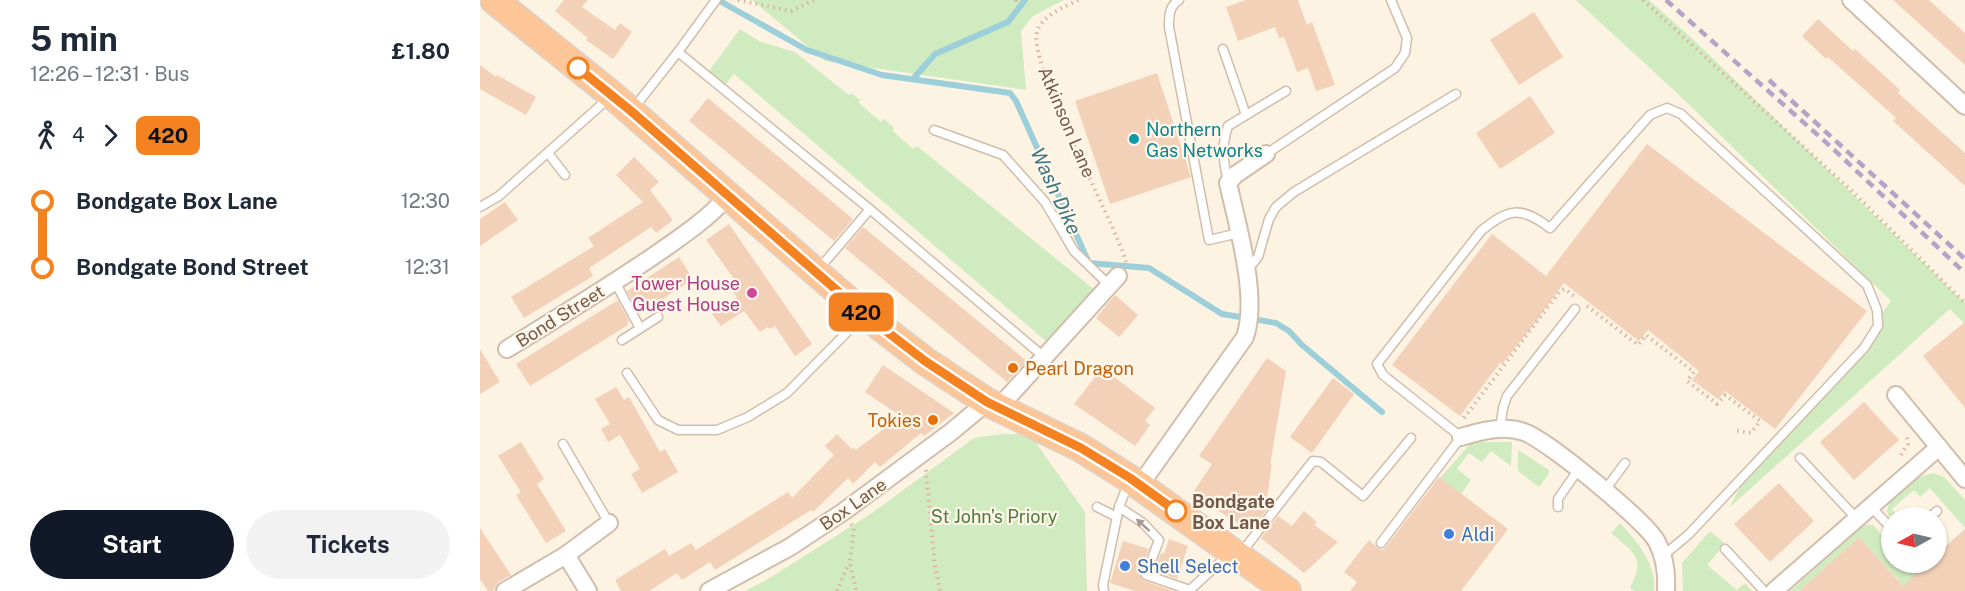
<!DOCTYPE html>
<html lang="en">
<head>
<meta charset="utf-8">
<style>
  body { margin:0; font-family:"Public Sans",sans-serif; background:#f2f2f3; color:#1f2937; height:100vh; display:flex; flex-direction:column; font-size:22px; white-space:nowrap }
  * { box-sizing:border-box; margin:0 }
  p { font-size:20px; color:#747a83 }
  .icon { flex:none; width:33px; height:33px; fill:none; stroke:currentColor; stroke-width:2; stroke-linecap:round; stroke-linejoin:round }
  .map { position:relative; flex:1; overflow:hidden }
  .drawer { display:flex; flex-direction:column; background:#fff; width:480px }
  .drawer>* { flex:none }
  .badge { padding:0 12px; border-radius:9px; font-size:21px; line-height:39px }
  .needle { width:39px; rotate:262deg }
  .fabs { position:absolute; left:1401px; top:507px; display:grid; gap:12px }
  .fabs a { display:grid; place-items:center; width:66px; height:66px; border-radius:50%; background:#fff; box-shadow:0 2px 4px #0004; font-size:30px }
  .map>.badge { position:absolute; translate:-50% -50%; box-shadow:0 0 0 3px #fff }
  .legs { display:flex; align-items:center; gap:9px; height:66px; padding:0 30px; font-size:20px }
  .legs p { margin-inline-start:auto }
  .overview { display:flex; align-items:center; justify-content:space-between; height:102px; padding:0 30px }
  h1 { font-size:33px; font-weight:700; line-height:45px }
  .cta { display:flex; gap:12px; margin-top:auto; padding:12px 30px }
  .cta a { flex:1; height:69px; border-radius:36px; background:#111827; color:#fff; font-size:24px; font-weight:700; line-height:69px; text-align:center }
  .cta a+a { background:#f2f2f3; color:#1f2937 }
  ul { padding:0 30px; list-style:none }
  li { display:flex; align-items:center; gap:21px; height:66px; font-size:22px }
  li i { display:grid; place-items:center; width:9px; height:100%; margin:0 8px; background:currentColor }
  li i::after { content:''; width:15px; height:15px; margin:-8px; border:4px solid; border-radius:50%; background:#fff }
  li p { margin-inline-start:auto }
  li:first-child i { background:linear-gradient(#0000 50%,currentColor 0) }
  li:last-child i { background:linear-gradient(currentColor 50%,#0000 0) }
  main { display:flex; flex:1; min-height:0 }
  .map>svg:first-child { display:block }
  .green { fill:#d1ebc0 }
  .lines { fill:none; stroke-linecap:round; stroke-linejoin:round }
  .stream { stroke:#9ccfd9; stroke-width:6 }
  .building { fill:#f3d1b9 }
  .service-casing { stroke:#d1bdac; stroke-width:11 }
  .minor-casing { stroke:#d1bdac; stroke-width:20 }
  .trunk-casing { stroke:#dbd4cf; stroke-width:30 }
  .path { stroke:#d8b49c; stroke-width:4; stroke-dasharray:1.5 4.5; stroke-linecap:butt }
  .service { stroke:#fff; stroke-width:8 }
  .minor { stroke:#fff; stroke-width:16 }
  .trunk { stroke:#fcc698; stroke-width:27 }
  .rail { stroke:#b6a1c7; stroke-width:4.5; stroke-dasharray:9 6; stroke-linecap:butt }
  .oneway { fill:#ad9b91 }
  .line-1-casing { stroke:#fff; stroke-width:14 }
  .line-1 { stroke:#f58220; stroke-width:9 }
  .stop-1-dot { fill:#fff; stroke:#f58220; stroke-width:3 }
  .culture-dot { fill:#0f9aa8; stroke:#fff7e9; stroke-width:2 }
  .hotel-dot { fill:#d1479c; stroke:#fff7e9; stroke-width:2 }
  .food-dot { fill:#e8710a; stroke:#fff7e9; stroke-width:2 }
  .shop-dot { fill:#3f7fe0; stroke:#fff7e9; stroke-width:2 }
  .labels { text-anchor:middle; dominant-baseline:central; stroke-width:4.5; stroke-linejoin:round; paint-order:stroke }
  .street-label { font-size:18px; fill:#765948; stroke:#fff7e9 }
  .culture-label { font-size:18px; fill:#0d838f; stroke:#fff7e9; text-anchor:start }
  .hotel-label { font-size:18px; fill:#b23c85; stroke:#fff7e9; text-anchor:end }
  .food-label { font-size:18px; fill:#c56008; stroke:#fff7e9; text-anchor:start }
  .stop-label { font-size:18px; font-weight:bold; fill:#765948; stroke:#fff7e9; text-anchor:start }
  .park-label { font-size:18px; fill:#507c3f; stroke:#fff7e9 }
  .shop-label { font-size:18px; fill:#366cbe; stroke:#fff7e9; text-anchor:start }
  .water-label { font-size:20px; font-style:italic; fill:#3e7783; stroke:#fff7e9 }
</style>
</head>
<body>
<main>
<section class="drawer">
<div class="overview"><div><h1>5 min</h1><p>12:26 – 12:31 · Bus</p></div><b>£1.80</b></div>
<div class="legs"><svg class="icon" aria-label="walk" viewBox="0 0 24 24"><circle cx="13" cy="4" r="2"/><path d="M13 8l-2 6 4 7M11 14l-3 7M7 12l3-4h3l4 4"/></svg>4<svg class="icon" aria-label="forward" viewBox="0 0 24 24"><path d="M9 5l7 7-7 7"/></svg><b class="badge" style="background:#f58220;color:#111">420</b></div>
<ul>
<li><i style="color:#f58220"></i><b>Bondgate Box Lane</b><p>12:30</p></li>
<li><i style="color:#f58220"></i><b>Bondgate Bond Street</b><p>12:31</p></li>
</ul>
<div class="cta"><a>Start</a><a>Tickets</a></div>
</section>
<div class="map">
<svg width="1485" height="591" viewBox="0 0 1485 591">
  <rect width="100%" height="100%" fill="#fdf3e2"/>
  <g class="green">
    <path d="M272,0H584L553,16L541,31L546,90L345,61Z"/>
    <path d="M1096,0H1169L1216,42L1485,303V324L1470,309L1249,508L1276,458L1366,363L1411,301L1198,94Z"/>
    <path d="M260,29L279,41L315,52L369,95L371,93L380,100L379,103L401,122L404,119L414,128L413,131L433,149L437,146L616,291L567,342L254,74L245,85L229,71Z"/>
    <path d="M522,434H537L554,440L605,512L607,591H265L288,579L392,513L494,438Z"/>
    <path d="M1002,442H1032L1031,466L1011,451L1002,462L989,453L977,469L991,480L981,494L960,478L990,444Z"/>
    <path d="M1038,450L1069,470L1068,475L1059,487L1038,471Z"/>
    <path d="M1453,473L1464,477L1485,500V528L1450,488L1440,497L1434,490L1412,509L1419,517H1409L1407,511L1409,502L1439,477Z"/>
    <path d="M1140,523C1157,541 1177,565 1174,591H1155L1150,588C1166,557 1154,553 1131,533Z"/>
    <path d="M1384,525H1393L1411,546L1412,562L1427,563L1452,591H1428L1379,537L1319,591H1310Z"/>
    <path d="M1230,531L1245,544L1227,565L1257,590L1262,585L1266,584L1272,591H1203L1202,563Z"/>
  </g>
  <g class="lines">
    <g class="stream">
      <path d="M238,0L327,50L402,75L530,93L536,101L609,263L669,268L742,314L796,323L809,331L822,345L902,412"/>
      <path d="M433,79L455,54L528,22L545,0"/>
    </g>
  </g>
  <g class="building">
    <path d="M84,0H108L102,7L135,30L140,23L152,32L133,59L106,40L108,38L75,11Z"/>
    <path d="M766,0H818L827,25L832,22L855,85L836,91L828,68L817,72L804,37L799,38L795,27L758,41L746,7Z"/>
    <path d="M1413,0H1449L1485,33V65Z"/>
    <path d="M1054,12L1083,57L1039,85L1010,40Z"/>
    <path d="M1338,19L1373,51L1375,49L1408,79L1420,90L1418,93L1485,153V186L1413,121L1416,118L1348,57L1346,59L1322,36Z"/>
    <path d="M0,65L16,77L17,75L56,97L46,115L0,89Z"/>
    <path d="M677,73L711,177L630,204L595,101Z"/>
    <path d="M1050,96L1075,133L1020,169L996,133Z"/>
    <path d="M228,98L373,219L354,241L209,121Z"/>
    <path d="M1167,144L1387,311L1295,429L1245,391L1238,399L1212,380L1219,371L1168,330L1159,341L1084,283L1051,328L1022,364L1020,363L980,416L912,365L1012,234L1066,276Z"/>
    <path d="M154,157L179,182L170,190L193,220L176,233L171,227L109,268L113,276L44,318L31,297L114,246L108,238L163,202L136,175Z"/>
    <path d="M25,202L38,220L0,246V219Z"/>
    <path d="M249,224L332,344L315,356L295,326L290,329L288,327L280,332L264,311L241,326L232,314L257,297L250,288L257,283L226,240Z"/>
    <path d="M383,227L547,361L527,382L365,248Z"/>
    <path d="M199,257L213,279L160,314L147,291Z"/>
    <path d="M635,295L658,315L639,337L616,318Z"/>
    <path d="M138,300L149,321L147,322L148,325L50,386L36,364Z"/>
    <path d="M1485,322V408L1443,356Z"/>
    <path d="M0,349L20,382L0,394Z"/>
    <path d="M787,358L806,371L790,465L792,463L786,506L788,508L770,531L712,494L732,464L719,456Z"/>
    <path d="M403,365L474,413L444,436L441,433L400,467L395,462L373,484L368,478L333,512L331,510L235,570L230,562L202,580L197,573L169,591H141L135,580L185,549L189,556L211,543L216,550L308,492L312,498L354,455L345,446L357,434L372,449L374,448L376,450L401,431L419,415L385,392Z"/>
    <path d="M622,368L675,408L665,421L670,425L655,446L594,404Z"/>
    <path d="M853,378L874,394L832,453L810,437Z"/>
    <path d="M136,387L144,400L149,397L180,452L185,449L198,472L162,493L151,474L160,469L140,435L128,442L121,429L130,424L115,399Z"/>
    <path d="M1384,402L1419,440L1374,480L1340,442Z"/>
    <path d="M41,442L64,479L57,484L86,531L66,543L36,495L41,492L18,456Z"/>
    <path d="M959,477L1028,529L981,591H870L877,582L864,572L889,540L898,548L902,550L906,547Z"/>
    <path d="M1299,483L1334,521L1290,562L1254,524Z"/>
    <path d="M824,511L837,522L834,525L858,542L824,573L781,538L798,516L812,526Z"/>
    <path d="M0,528L31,575L19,582L13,591H8L0,579Z"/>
    <path d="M1485,529V591H1319L1379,537L1423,586L1448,562H1456V555Z"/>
    <path d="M689,539L708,546L697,579L674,571L681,553L684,554Z"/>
    <path d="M643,541L669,549L660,573L662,580L693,591H655L630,583Z"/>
  </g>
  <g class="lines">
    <defs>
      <g id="service">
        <path d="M699,0C689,6 689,16 689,27L729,240L759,233"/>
        <path d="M743,49L766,115"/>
        <path d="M198,52L392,211L564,357"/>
        <path d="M153,109L198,52L236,0"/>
        <path d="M454,130L523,155L565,202L594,251L629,285"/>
        <path d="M68,153L85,175"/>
        <path d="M786,154L915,68L925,53L927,38L911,0"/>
        <path d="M748,182C743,159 741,148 748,126L806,91"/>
        <path d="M0,207L19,196L130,97"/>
        <path d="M768,269L778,257L789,219L796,207L814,192L976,94"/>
        <path d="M338,270L390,209"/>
        <path d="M135,282L160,328"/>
        <path d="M142,340L178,317"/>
        <path d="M147,373L178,420L198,430H237L268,417L307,393L381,318"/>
        <path d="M1020,429L1023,408L1027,396L1095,309"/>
        <path d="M83,444L129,523"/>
        <path d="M1320,458L1377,519"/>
        <path d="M648,484L639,507L663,523L679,540L666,575L710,590L749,554"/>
        <path d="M1125,490L1145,463"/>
        <path d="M617,507L637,517"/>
        <path d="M1078,507V499L1098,470"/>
        <path d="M1391,507L1412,529"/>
        <path d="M1449,518L1457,511"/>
        <path d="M901,543L981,437L903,375L897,364L1001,231C1029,208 1041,206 1070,228L1170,115L1187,108L1201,114L1387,285L1397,310L1398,326L1384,348L1209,534L1183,556"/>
        <path d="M1245,549L1284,591"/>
        <path d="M761,553L833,461L841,462L883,496L931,438"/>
        <path d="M624,591L623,585L639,507"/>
      </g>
      <g id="minor">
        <path d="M1371,0L1485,106"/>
        <path d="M27,349C76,319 125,289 172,257C198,239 227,220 248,196"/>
        <path d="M1416,395L1485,479"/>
        <path d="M519,407L638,276"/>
        <path d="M981,437C1001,431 1023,425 1044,432C1067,440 1166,521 1177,542C1185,557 1187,574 1186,591"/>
        <path d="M660,485L765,337C779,297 757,224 748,183L755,175L786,154"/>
        <path d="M86,555L108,591"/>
        <path d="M25,591L86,555L129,523"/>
        <path d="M229,591L310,547L363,512L471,432L507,402"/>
        <path d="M1294,591L1459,447"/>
      </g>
      <path id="trunk" d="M14,0L132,95L384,314L445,361L507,402L601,448L650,479L807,591"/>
    </defs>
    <use href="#service" class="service-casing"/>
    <use href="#minor" class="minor-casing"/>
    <use href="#trunk" class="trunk-casing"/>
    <g class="path">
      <path d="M258,0L311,11L334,0"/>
      <path d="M536,0L537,4"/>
      <path d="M598,0C585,7 565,14 558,29C543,58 635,221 646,262"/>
      <path d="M1163,0L1373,192L1485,303"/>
      <path d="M1107,306L1158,345L1166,335L1214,372L1207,381L1237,404L1245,395L1280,421L1271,433L1254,430"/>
      <path d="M984,418L1080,291L1085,289L1094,296"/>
      <path d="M1421,455L1428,444L1427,437"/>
      <path d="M446,470L455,566L460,591"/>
      <path d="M371,524L374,528L370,562L376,591"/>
      <path d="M357,591L369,563"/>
    </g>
    <use href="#service" class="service"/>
    <use href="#minor" class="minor"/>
    <use href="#trunk" class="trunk"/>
    <g class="rail">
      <path d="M1186,0L1350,146L1485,273"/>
      <path d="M1289,80L1485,259"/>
    </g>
  </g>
  <defs><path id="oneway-solid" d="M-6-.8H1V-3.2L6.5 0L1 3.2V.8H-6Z" transform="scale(1.5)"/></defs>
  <use class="oneway" href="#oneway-solid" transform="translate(663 525) rotate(-138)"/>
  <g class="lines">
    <defs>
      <path id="line-1" d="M98,68L151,111L384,314L445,361L507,402L601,448L650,478L696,511"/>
    </defs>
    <use href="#line-1" class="line-1-casing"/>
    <use href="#line-1" class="line-1"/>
  </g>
  <g class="stop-1-dot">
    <circle cx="98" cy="68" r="10"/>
    <circle cx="696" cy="511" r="10"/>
  </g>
  <circle class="culture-dot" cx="654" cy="139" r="6"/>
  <circle class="hotel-dot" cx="272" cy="293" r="6"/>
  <g class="food-dot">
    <circle cx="533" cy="368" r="6"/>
    <circle cx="453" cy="420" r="6"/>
  </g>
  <g class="shop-dot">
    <circle cx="969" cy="534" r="6"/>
    <circle cx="645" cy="566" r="6"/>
  </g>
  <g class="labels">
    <g class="street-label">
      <text transform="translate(587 122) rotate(67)">Atkinson Lane</text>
      <text transform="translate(80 316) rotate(-32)">Bond Street</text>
      <text transform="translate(373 504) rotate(-35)">Box Lane</text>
    </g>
    <g class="culture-label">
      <text x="666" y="129">Northern<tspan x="666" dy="21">Gas Networks</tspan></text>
    </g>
    <g class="hotel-label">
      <text x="260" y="283">Tower House<tspan x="260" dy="21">Guest House</tspan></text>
    </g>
    <g class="food-label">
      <text x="545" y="368">Pearl Dragon</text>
      <text x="441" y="420" text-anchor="end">Tokies</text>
    </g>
    <g class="stop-label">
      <text x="712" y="501">Bondgate<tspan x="712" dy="21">Box Lane</tspan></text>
    </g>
    <g class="park-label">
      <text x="514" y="516">St John's Priory</text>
    </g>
    <g class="shop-label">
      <text x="981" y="534">Aldi</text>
      <text x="657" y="566">Shell Select</text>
    </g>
    <g class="water-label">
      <text transform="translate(576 191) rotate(65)">Wash Dike</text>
    </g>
  </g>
</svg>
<div class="fabs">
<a><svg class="needle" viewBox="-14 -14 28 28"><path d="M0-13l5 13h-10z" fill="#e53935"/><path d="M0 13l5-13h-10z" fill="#747a83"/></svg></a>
</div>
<b class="badge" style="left:381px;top:312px;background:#f58220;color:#111">420</b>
</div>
</main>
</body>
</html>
